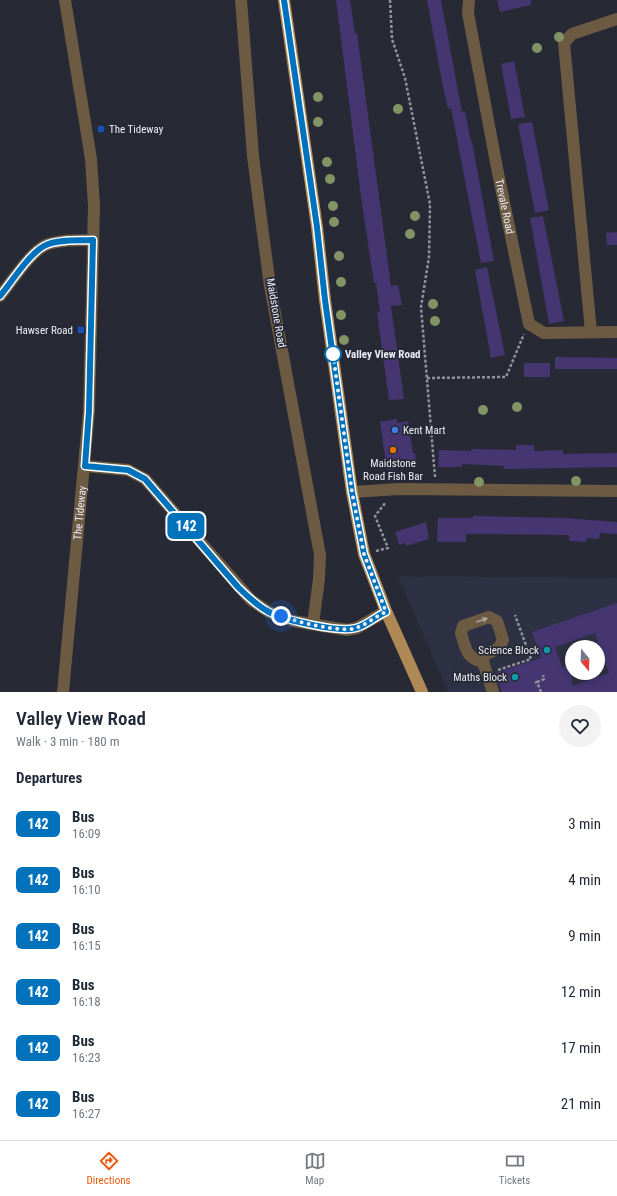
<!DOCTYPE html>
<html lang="en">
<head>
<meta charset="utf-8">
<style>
  body { margin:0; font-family:"Roboto Condensed",sans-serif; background:#f2f2f3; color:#1f2937; height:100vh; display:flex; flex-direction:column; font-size:15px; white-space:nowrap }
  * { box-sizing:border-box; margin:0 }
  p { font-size:13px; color:#747a83 }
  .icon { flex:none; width:22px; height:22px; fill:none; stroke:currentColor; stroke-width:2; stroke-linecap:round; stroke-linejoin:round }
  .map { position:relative; height:692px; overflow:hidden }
  .side { display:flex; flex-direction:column; background:#fff; flex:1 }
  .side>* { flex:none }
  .badge { padding:0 8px; border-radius:6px; font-size:14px; line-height:26px }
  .needle { width:26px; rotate:161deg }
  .buttons { position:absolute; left:565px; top:640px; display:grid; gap:8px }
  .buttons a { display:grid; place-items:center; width:40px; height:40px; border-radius:50%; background:#fff; box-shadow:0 2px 10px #0003; font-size:20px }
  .you { position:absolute; width:20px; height:20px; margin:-10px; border:3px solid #fff; border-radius:50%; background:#1a73e8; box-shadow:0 0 0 6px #1a73e833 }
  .map>.badge { position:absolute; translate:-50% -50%; box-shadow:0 0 0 2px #fff }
  h2 { padding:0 16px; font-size:15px; line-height:36px }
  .round { display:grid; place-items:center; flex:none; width:42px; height:42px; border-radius:21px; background:#f2f2f3 }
  .summary { display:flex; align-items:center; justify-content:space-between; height:68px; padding:0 16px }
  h1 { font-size:19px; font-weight:600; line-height:30px }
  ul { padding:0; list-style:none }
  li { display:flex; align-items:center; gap:12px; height:56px; padding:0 16px }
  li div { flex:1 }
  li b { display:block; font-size:15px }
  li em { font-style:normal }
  li .badge { min-width:44px; font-weight:700; text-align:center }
  .menu { display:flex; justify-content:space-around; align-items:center; height:56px; border-top:1px solid #e0e1e3; background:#fff; font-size:11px; color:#747a83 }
  .menu a { display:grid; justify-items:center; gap:2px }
  .menu .active { color:#ea580c }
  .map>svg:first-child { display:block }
  .built { fill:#2e3143; fill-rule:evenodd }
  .building { fill:#453671; fill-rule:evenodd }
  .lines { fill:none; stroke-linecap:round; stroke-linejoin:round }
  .path { stroke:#90929c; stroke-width:2.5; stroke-dasharray:3 2; stroke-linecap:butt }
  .minor { stroke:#6c5a42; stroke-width:12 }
  .major { stroke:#ae8955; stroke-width:12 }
  .tree { fill:#829464 }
  .oneway { fill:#aca49c }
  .line-casing { stroke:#fff; stroke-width:9 }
  .line { stroke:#0072bc; stroke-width:6 }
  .walk { stroke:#ebedf5; stroke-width:4; stroke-dasharray:0 7.2 }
  .transit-dot { fill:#1a4fb4; stroke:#272935; stroke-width:1.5 }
  .stop-dot { fill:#fff; stroke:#0072bc; stroke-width:2 }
  .shop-dot { fill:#3f7fe0; stroke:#272935; stroke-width:1.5 }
  .food-dot { fill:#e8710a; stroke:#272935; stroke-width:1.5 }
  .culture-dot { fill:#0f9aa8; stroke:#272935; stroke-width:1.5 }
  .labels { text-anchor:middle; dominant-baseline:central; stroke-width:3.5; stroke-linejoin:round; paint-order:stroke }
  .poi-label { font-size:11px; fill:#ebedf5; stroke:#272935; text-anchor:end }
  .street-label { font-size:11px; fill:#ebedf5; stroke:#272935 }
  .stop-label { font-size:11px; font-weight:bold; fill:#ebedf5; stroke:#272935; text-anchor:start }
</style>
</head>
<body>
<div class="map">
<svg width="617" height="692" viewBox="0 0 617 692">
  <rect width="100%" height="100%" fill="#272935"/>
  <path class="built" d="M398,576L617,578V692H448ZM572,647H598V673H572Z"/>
  <g class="building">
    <path d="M336,0H350L355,34L357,33L391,286L398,285L402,305L391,306L404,399L389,400L377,312H380L376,283H374L362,204Z"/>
    <path d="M427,0H441L462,112L465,111L471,142H472L494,261L481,263L451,108L448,109L441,77Z"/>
    <path d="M497,0H531V5L500,12Z"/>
    <path d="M514,61L525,117L511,119L501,64Z"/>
    <path d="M532,122L549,210L535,213L518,124Z"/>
    <path d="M543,216L564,321L549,324L530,218Z"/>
    <path d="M617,232V245H607L606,233Z"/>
    <path d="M487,267L505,355L491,358L475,270Z"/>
    <path d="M555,357L617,358V369H555Z"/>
    <rect x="524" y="363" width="26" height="14"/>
    <path d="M397,419V423L408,421L413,453H415L417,466L387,470L380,422Z"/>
    <path d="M516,445H534V451L563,450V454L617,453V467L504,469V466L462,464V467H438L439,450L471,451V449L516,450Z"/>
    <path d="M473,516L565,518L617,522V534L600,533L599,539L587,538L586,542L569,541V535L498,534H466V542H437L438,518H473Z"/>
    <path d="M426,522L429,539L406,546L405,543L399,545L395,532Z"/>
    <path d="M617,603V692H502L496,673L541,658L532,632ZM595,633L609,673L572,686V664L562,667L555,647Z"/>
  </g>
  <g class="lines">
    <g class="path">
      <path d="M390,0L392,39L405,78L430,204L429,257L421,307L435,477"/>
      <path d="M427,378L506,377L524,334"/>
      <path d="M376,551L388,548L375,516L386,502"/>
      <path d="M498,670L531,659L515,615"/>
      <path d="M537,682L544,679L543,675"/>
      <path d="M535,683L537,682L541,692"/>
    </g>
    <g class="minor">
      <path d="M241,0L253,156L262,226L270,286L320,555L319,579L313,624"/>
      <path id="s1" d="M469,0L468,13L497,168L529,324L544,333L617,332"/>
      <path d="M0,296C11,283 30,252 46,245C60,239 78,241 93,240"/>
      <path d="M591,332L564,43L572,34L617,19"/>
      <path d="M85,466L128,470L145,479L251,600L269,612L293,621L347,630L357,628L386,611"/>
      <path d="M352,492L399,489L617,491"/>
      <path d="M483,662C466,658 466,649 461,633L463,626L489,617L497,621L503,640L499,648L484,655L483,662L493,692"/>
      <path id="s2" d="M63,692L89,411L94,206L91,159L65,0"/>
    </g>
    <path class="major" d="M284,0L317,227L325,300L352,492L364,554L386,611L422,692"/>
  </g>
  <g class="tree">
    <circle cx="559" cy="37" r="5"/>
    <circle cx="537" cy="48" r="5"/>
    <circle cx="318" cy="97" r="5"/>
    <circle cx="398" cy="109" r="5"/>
    <circle cx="318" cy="122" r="5"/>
    <circle cx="327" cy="162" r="5"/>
    <circle cx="330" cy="179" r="5"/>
    <circle cx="333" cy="206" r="5"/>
    <circle cx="415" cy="216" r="5"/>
    <circle cx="334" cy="222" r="5"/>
    <circle cx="410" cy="234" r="5"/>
    <circle cx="339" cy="256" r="5"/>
    <circle cx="341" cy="282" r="5"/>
    <circle cx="433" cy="304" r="5"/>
    <circle cx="341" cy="315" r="5"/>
    <circle cx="435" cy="321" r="5"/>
    <circle cx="344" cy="340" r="5"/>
    <circle cx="517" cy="407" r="5"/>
    <circle cx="483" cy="410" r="5"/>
    <circle cx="576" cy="481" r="5"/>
    <circle cx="479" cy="482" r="5"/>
  </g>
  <defs><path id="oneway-solid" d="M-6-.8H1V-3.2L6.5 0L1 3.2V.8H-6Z"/></defs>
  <use class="oneway" href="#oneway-solid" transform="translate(482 620) rotate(-19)"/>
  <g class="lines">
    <defs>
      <path id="line" d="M0,296C11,283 30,252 46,245C60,239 78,241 93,240L89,411L85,466L128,470L145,479L238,587C247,596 257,606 269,612C285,620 339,633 356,628C367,625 376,616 386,612L364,554L352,492L325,300L317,227L284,0"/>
    </defs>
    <use href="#line" class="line-casing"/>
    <use href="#line" class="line"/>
    <path class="walk" d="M281,616C297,622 341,633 356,628C367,624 376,616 386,612L364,554L352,492L333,354"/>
  </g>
  <g class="transit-dot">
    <rect x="97" y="125" width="8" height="8" rx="2"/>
    <rect x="77" y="326" width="8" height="8" rx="2"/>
  </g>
  <circle class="stop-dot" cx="333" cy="354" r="8"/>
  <circle class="shop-dot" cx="395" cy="430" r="4"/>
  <circle class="food-dot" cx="393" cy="450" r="4"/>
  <g class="culture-dot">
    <circle cx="547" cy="650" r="4"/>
    <circle cx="515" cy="677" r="4"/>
  </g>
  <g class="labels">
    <g class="poi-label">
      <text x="109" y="129" text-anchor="start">The Tideway</text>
      <text x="73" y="330">Hawser Road</text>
      <text x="403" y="430" text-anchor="start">Kent Mart</text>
      <text x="393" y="463" text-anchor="middle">Maidstone<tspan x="393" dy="13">Road Fish Bar</tspan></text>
      <text x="539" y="650">Science Block</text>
      <text x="507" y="677">Maths Block</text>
    </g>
    <g class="street-label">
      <text stroke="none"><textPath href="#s1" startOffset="210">Trevale Road</textPath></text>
      <text transform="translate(276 313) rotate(80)">Maidstone Road</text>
      <text stroke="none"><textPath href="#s2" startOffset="180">The Tideway</textPath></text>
    </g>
    <g class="stop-label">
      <text x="345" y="354">Valley View Road</text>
    </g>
  </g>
</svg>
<div class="buttons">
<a><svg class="needle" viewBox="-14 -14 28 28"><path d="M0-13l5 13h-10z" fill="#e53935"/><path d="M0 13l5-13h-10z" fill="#747a83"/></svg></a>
</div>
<div class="you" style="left:281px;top:616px"></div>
<b class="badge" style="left:186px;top:526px;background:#0072bc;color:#fff">142</b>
</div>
<section class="side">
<div class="summary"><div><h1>Valley View Road</h1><p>Walk · 3 min · 180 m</p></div><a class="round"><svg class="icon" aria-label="heart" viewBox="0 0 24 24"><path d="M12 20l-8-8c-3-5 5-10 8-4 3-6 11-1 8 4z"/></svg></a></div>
<h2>Departures</h2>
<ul>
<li><span class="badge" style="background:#0072bc;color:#fff">142</span><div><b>Bus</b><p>16:09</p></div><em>3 min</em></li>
<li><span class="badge" style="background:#0072bc;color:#fff">142</span><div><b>Bus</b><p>16:10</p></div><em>4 min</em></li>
<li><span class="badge" style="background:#0072bc;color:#fff">142</span><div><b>Bus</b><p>16:15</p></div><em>9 min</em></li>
<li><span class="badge" style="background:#0072bc;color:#fff">142</span><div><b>Bus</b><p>16:18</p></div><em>12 min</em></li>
<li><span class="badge" style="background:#0072bc;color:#fff">142</span><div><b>Bus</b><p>16:23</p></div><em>17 min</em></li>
<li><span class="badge" style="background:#0072bc;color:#fff">142</span><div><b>Bus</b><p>16:27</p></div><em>21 min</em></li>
</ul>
</section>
<nav class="menu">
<a class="active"><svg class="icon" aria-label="directions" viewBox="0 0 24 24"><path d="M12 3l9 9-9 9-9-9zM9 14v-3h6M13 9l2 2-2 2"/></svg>Directions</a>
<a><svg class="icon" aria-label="map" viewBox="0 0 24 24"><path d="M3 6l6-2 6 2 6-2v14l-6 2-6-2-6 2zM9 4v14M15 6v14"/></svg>Map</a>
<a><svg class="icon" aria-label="tickets" viewBox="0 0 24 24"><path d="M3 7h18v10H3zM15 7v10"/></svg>Tickets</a>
</nav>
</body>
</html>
